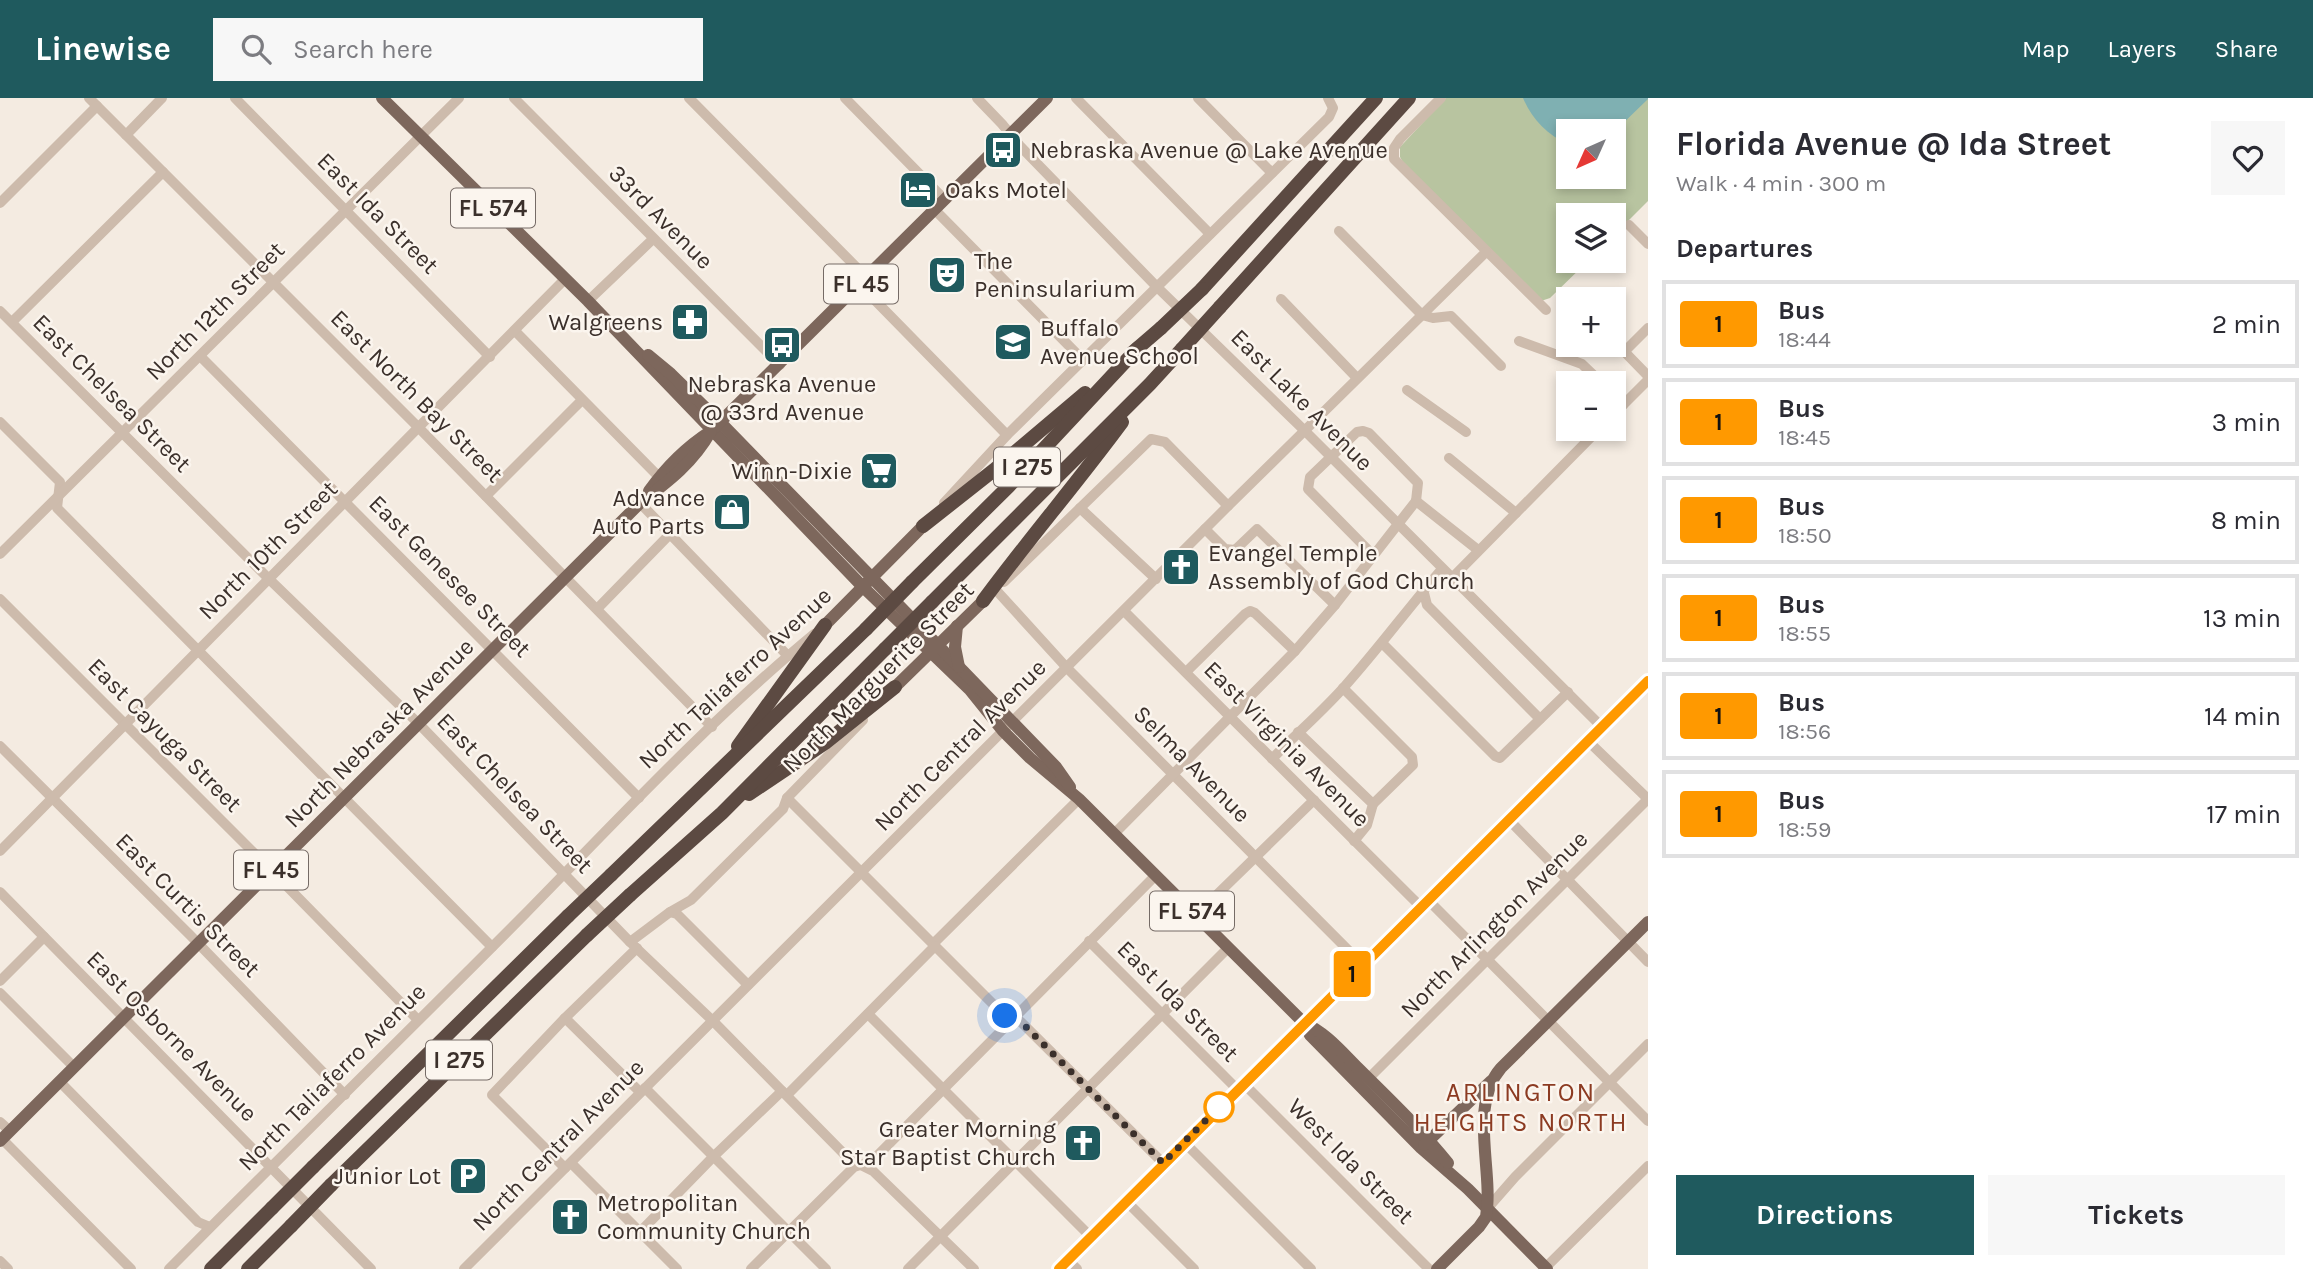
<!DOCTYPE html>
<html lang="en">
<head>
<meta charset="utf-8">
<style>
  body { margin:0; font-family:Karla,sans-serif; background:#f7f7f7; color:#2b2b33; height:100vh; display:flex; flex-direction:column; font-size:26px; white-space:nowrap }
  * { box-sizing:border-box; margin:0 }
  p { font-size:23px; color:#7c7c81 }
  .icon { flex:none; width:38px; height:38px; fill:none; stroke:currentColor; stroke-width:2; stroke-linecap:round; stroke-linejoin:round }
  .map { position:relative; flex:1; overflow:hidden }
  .side { display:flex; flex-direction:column; background:#fff; width:665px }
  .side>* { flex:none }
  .badge { padding:0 14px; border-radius:5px; font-size:24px; line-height:46px }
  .needle { width:46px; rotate:225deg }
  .buttons { position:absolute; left:1556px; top:21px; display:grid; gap:14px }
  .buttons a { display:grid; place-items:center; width:70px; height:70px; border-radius:0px; background:#fff; box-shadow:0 4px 10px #0003; font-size:35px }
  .you { position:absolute; width:35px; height:35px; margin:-18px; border:5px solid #fff; border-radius:50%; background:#1a73e8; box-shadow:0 0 0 10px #1a73e833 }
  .map>.badge { position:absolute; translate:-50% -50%; box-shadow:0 0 0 4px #fff }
  h2 { padding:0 28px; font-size:26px; line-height:63px }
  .round { display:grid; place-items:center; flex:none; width:74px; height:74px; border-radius:0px; background:#f7f7f7 }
  .head { display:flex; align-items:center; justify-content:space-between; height:119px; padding:0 28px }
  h1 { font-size:33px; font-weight:700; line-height:52px }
  .action { display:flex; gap:14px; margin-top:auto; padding:14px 28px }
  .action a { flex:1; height:80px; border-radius:0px; background:#1f5a5e; color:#fff; font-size:28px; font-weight:700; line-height:80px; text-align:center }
  .action a+a { background:#f7f7f7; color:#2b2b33 }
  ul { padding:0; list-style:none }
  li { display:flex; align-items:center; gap:21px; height:88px; margin:0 14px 10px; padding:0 14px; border:4px solid #e1e1e2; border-radius:0px }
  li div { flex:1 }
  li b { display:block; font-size:26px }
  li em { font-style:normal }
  li .badge { min-width:77px; font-weight:700; text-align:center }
  header { display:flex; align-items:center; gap:42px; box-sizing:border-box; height:98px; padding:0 35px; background:#1f5a5e; color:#fff }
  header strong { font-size:33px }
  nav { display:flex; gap:38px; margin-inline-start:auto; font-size:24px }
  .search { width:490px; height:63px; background:#f7f7f7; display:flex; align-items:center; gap:18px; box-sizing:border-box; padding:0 24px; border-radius:0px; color:#7c7c81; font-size:26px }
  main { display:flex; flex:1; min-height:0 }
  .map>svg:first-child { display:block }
  .green { fill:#b8c4a0; fill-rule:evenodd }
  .water { fill:#7fb0b2 }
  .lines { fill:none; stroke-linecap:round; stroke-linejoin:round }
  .minor { stroke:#cdbbac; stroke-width:10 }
  .major { stroke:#7d675c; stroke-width:12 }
  .highway { stroke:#5c4a42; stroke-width:14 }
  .highway-bridge { stroke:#5c4a42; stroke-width:14 }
  .line-casing { stroke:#fff; stroke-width:16 }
  .line { stroke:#f90; stroke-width:10 }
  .walk { stroke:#3b302b; stroke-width:7; stroke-dasharray:0 12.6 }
  .stop-dot { fill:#fff; stroke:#f90; stroke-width:3.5 }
  .labels { text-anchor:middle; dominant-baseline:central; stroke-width:5; stroke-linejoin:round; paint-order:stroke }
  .shield { fill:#fbf5ee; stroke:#756b66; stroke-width:2 }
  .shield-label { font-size:23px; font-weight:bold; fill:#3b302b }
  .poi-label { font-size:24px; fill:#3b302b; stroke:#fbf5ee; text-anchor:start }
  .street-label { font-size:24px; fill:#3b302b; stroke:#fbf5ee }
  .neighbourhood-label { font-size:26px; letter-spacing:2px; fill:#8c3b22; stroke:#fbf5ee }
</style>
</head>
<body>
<header>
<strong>Linewise</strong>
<div class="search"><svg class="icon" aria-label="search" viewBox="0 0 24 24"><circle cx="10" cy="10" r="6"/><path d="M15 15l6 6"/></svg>Search here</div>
<nav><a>Map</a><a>Layers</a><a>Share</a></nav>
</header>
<main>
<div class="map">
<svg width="1648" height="1171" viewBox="0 0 1648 1171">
  <rect width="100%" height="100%" fill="#f4ebe1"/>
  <path class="green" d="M1446,0H1648V103L1614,137V117H1568V163H1588L1550,200L1541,203L1405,68L1400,59V49ZM1568,33H1614V79H1568Z"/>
  <path class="water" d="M1523,0H1648V1L1614,34L1568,33V46C1547,37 1532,21 1523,0Z"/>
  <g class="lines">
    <g class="minor">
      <path d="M89,0L419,330L712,629"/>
      <path d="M235,0L490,259"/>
      <path d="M514,0L780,267"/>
      <path d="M689,0L867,180"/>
      <path d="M845,0L945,102"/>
      <path d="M977,0L1002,26L1020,48L1157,189L1305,333L1602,629"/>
      <path d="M1076,0L1210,136"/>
      <path d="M1198,0L1272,75"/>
      <path d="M1441,0L1400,41L1394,50V61L1546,212"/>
      <path d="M126,37L162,0"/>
      <path d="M0,105L97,8"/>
      <path d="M935,112L1083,262"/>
      <path d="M1629,127L1648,146"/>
      <path d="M1339,133L1422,217L1433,220L1451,218L1501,268"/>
      <path d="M860,187L1007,337"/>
      <path d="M1564,194L1571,201"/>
      <path d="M1281,201L1357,280"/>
      <path d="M588,203L653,141"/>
      <path d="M0,213L269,481L419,626L630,844L713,923L849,1061L873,1073L974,1171"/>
      <path d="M12,224L163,74"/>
      <path d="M515,233L659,379"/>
      <path d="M1519,243L1582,266L1602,285"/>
      <path d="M1614,243L1648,278"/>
      <path d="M1624,254L1648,230"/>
      <path d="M200,258L639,700"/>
      <path d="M1407,292L1466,334"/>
      <path d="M1614,297L1623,307"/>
      <path d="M1614,316L1648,282"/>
      <path d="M0,324L60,384L57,410L492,849"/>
      <path d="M1449,360L1516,415"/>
      <path d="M486,398L582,302"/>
      <path d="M1416,403L1478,452"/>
      <path d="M640,405L788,558"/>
      <path d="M944,405L1007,337L1329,19L1333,10L1328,0"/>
      <path d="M1080,410L1156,481"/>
      <path d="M1205,431L1225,451L1235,452L1257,431L1335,507"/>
      <path d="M0,456L459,0"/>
      <path d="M1373,457L1308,391L1310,379L1357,334L1363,333L1369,335L1418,385L1416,403"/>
      <path d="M1452,480L1599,331"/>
      <path d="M1004,484L1151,341L1165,344L1228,408"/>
      <path d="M1423,491L1427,507L1540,621"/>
      <path d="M996,492L1067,570L1362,866"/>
      <path d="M0,501L271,772L418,922"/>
      <path d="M597,511L670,436"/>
      <path d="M1124,513L1421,809"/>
      <path d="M1382,545L1495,658L1500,660L1568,594"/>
      <path d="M1186,574L1245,516L1250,513L1255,515L1295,553"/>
      <path d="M1343,590L1412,659L1413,667L1373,706"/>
      <path d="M1298,634L1373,706L1367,727L1354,743"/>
      <path d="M0,648L190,837L345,997"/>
      <path d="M1272,661C1296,636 1323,613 1345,588C1379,550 1409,509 1442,471"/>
      <path d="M787,700L1005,918L1015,919L1021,924L1163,1065"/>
      <path d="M1509,722L1648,864"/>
      <path d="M1114,736L1295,553L1335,507L1416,403"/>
      <path d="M0,753L565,181"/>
      <path d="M0,794L371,1171"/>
      <path d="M1428,802L1648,1023"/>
      <path d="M670,814L677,816L748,887"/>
      <path d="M1196,817L1314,702"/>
      <path d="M1089,843L1237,991"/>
      <path d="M630,844L670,814L691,802L783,711L787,700L863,622"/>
      <path d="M933,846L1079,701"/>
      <path d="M0,883L44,839"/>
      <path d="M0,895L74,969"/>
      <path d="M868,916L1091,1139"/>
      <path d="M565,920L640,994"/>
      <path d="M1369,980L1648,701L1588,643"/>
      <path d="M60,984L198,1124L210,1129"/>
      <path d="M1243,985L1429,1171"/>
      <path d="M645,990L826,1171"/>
      <path d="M787,997L935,848"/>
      <path d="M0,1024L10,1033"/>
      <path d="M2,1041L131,1171"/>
      <path d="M1184,1044L1311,1171"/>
      <path d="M571,1065L677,1171"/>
      <path d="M565,1070L492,997L565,920L637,850"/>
      <path d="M1126,1103L1194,1171"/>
      <path d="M1487,1111L1515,1079L1648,946"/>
      <path d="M640,1134L714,1058L782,993"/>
      <path d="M1068,1162L1077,1171"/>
      <path d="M0,1163L8,1171"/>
      <path d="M1545,1170L1648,1068"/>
      <path d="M169,1171C287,1052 407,935 525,816C619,720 711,621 814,536"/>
      <path d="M464,1171L1228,408L1486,154"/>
      <path d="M751,1171L854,1069L872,1063L1156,777"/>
      <path d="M908,1171L1228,850"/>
    </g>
    <g class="major">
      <path d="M382,0L588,203L863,489L970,592L1003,633L1030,660L1079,701L1304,925L1310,937L1421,1050L1468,1091L1547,1171"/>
      <path d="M648,257L671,276L720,324L963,573L1056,669L1070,689"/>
      <path d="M649,393C666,369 686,349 711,333L1047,0"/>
      <path d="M825,527L923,428"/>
      <path d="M957,528L955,549L959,569"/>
      <path d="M895,589L983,503"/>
      <path d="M1304,925C1325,934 1341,953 1358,970C1389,1001 1420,1030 1448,1065"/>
      <path d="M0,1043L640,405C669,383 693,365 711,333"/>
      <path d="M1424,1047L1491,983"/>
      <path d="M1059,1171L1648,583"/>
      <path d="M1437,1171L1479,1129L1486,1119C1494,1072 1468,1008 1501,970L1648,824"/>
    </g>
    <g class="highway">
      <path d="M1202,191L1376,0"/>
      <path d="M1220,209L1409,0"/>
      <path d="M1132,255L1161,230"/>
      <path d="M923,428L994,372L1085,295"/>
      <path d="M912,484L1009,388L1138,250"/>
      <path d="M983,503C1028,442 1077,385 1122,324"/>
      <path d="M932,504L1150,286L1182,251"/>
      <path d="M738,648L825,527"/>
      <path d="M749,696L825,645L895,589"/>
      <path d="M611,777L866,531"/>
      <path d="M630,797L722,715L885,551"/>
      <path d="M313,1069L568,818"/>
      <path d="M331,1087L587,837"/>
      <path d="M211,1171L272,1110"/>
      <path d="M248,1171L291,1128"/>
    </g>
    <g class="highway-bridge">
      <path d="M1161,230L1202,191"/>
      <path d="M1182,251L1220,209"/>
      <path d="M866,531L912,484"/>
      <path d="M885,551L932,504"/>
      <path d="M568,818L611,777"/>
      <path d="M587,837L630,797"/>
      <path d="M272,1110L313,1069"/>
      <path d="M291,1128L331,1087"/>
    </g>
  </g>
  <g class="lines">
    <defs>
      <path id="line" d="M1059,1171L1648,583"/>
    </defs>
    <use href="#line" class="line-casing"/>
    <use href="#line" class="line"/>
    <path class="walk" d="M1005,918L1014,919L1021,924L1163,1065L1222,1006L1219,1009"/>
  </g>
  <defs>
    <symbol id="bus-square" viewBox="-11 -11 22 22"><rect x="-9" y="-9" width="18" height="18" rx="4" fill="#1f5a5e" stroke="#fbf5ee"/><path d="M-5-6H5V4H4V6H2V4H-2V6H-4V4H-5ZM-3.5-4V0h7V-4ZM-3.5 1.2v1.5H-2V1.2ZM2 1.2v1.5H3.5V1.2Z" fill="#fff"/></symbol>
    <symbol id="hotel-square" viewBox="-11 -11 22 22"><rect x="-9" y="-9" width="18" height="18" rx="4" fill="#1f5a5e" stroke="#fbf5ee"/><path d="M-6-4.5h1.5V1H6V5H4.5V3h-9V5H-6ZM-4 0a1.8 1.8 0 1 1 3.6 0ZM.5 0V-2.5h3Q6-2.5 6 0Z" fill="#fff"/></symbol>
    <symbol id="theatre-square" viewBox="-11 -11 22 22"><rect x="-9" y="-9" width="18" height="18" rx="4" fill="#1f5a5e" stroke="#fbf5ee"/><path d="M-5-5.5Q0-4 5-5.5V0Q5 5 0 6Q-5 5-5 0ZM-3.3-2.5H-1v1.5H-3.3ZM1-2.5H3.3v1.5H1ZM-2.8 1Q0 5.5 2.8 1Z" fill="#fff"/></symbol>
    <symbol id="pharmacy-square" viewBox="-11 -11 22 22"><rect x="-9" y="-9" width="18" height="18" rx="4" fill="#1f5a5e" stroke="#fbf5ee"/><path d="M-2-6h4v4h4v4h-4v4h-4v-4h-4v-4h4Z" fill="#fff"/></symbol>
    <symbol id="school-square" viewBox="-11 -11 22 22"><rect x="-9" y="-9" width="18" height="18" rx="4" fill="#1f5a5e" stroke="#fbf5ee"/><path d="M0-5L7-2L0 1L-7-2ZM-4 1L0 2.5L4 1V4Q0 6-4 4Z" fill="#fff"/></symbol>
    <symbol id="supermarket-square" viewBox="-11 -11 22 22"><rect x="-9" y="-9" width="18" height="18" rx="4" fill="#1f5a5e" stroke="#fbf5ee"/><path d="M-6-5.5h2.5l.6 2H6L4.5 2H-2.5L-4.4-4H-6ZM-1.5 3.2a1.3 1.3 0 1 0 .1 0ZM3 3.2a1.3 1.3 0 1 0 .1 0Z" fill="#fff"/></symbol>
    <symbol id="shop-square" viewBox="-11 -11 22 22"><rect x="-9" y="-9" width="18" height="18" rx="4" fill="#1f5a5e" stroke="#fbf5ee"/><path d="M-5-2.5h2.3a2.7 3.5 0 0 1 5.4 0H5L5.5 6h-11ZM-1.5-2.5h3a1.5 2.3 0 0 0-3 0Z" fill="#fff"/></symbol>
    <symbol id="church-square" viewBox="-11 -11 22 22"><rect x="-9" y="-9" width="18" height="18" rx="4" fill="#1f5a5e" stroke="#fbf5ee"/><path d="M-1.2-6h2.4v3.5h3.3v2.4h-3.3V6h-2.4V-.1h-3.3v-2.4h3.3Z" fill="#fff"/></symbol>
    <symbol id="parking-square" viewBox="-11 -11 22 22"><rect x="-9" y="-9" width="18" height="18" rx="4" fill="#1f5a5e" stroke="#fbf5ee"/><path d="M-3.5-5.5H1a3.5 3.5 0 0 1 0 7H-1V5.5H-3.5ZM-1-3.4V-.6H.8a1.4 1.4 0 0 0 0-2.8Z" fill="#fff"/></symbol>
  </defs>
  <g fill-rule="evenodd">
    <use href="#bus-square" x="981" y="30" width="44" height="44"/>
    <use href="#hotel-square" x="896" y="70" width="44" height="44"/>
    <use href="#theatre-square" x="925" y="155" width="44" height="44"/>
    <use href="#pharmacy-square" x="668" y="202" width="44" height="44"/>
    <use href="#school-square" x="991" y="222" width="44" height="44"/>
    <use href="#bus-square" x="760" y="225" width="44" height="44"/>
    <use href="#supermarket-square" x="857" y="351" width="44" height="44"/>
    <use href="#shop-square" x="710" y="392" width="44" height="44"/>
    <use href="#church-square" x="1159" y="447" width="44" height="44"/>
    <use href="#church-square" x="1061" y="1023" width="44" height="44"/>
    <use href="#parking-square" x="446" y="1056" width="44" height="44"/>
    <use href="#church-square" x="548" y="1097" width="44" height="44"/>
  </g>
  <circle class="stop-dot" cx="1219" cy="1009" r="14"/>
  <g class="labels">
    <g class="shield">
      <rect x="451" y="90.5" width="84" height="39" rx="5"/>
      <rect x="824" y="166.5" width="74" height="39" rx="5"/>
      <rect x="994" y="349.5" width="66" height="39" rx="5"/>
      <rect x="234" y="752.5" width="74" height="39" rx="5"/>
      <rect x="1150" y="793.5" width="84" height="39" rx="5"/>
      <rect x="426" y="942.5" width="66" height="39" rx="5"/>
    </g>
    <g class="shield-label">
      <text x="493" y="110">FL 574</text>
      <text x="861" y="186">FL 45</text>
      <text x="1027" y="369">I 275</text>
      <text x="271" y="772">FL 45</text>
      <text x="1192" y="813">FL 574</text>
      <text x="459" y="962">I 275</text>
    </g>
    <g class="poi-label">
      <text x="1030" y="52">Nebraska Avenue @ Lake Avenue</text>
      <text x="945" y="92">Oaks Motel</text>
      <text x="974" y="163">The<tspan x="974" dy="28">Peninsularium</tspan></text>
      <text x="663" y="224" text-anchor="end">Walgreens</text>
      <text x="1040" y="230">Buffalo<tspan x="1040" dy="28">Avenue School</tspan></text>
      <text x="782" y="286" text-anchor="middle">Nebraska Avenue<tspan x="782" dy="28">@ 33rd Avenue</tspan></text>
      <text x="852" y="373" text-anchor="end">Winn-Dixie</text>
      <text x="705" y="400" text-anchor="end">Advance<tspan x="705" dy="28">Auto Parts</tspan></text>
      <text x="1208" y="455">Evangel Temple<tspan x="1208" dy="28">Assembly of God Church</tspan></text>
      <text x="1056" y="1031" text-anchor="end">Greater Morning<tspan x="1056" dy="28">Star Baptist Church</tspan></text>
      <text x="441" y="1078" text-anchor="end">Junior Lot</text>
      <text x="597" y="1105">Metropolitan<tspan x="597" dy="28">Community Church</tspan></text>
    </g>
    <g class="street-label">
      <text transform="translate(378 115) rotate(45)">East Ida Street</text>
      <text transform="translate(661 119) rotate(45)">33rd Avenue</text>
      <text transform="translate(215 213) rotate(-45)">North 12th Street</text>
      <text transform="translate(112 295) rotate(45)">East Chelsea Street</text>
      <text transform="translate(417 298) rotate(45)">East North Bay Street</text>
      <text transform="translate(1302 302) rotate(45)">East Lake Avenue</text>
      <text transform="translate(268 452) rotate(-45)">North 10th Street</text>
      <text transform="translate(450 478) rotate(45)">East Genesee Street</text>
      <text transform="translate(878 579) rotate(-45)">North Marguerite Street</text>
      <text transform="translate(735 580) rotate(-43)">North Taliaferro Avenue</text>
      <text transform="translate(379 635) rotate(-45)">North Nebraska Avenue</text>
      <text transform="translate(165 637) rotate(45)">East Cayuga Street</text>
      <text transform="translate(1287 646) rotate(45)">East Virginia Avenue</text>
      <text transform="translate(960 647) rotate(-45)">North Central Avenue</text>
      <text transform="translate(1192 666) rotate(45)">Selma Avenue</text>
      <text transform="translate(515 695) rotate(46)">East Chelsea Street</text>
      <text transform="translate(188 807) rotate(45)">East Curtis Street</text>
      <text transform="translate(1494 826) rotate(-45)">North Arlington Avenue</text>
      <text transform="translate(1178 903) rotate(45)">East Ida Street</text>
      <text transform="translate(172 938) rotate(45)">East Osborne Avenue</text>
      <text transform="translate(332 979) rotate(-45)">North Taliaferro Avenue</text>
      <text transform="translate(558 1047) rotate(-45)">North Central Avenue</text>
      <text transform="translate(1351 1063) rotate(45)">West Ida Street</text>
    </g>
    <g class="neighbourhood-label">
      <text x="1521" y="994">ARLINGTON<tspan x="1521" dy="30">HEIGHTS NORTH</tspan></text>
    </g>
  </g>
</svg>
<div class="buttons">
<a><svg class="needle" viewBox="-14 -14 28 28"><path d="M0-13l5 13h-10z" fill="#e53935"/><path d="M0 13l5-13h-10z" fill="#7c7c81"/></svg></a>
<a><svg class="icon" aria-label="layers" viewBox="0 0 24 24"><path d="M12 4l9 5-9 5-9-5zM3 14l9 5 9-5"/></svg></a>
<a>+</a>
<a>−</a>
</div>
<div class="you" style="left:1005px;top:918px"></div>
<b class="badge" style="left:1352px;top:876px;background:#f90;color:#111">1</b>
</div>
<section class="side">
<div class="head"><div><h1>Florida Avenue @ Ida Street</h1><p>Walk · 4 min · 300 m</p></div><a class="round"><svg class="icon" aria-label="heart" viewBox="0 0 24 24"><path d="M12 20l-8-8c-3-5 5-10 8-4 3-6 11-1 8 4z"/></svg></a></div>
<h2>Departures</h2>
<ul>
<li><span class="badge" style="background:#f90;color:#111">1</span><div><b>Bus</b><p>18:44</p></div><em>2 min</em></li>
<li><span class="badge" style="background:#f90;color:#111">1</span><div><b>Bus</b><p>18:45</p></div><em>3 min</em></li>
<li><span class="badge" style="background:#f90;color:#111">1</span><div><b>Bus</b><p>18:50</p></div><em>8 min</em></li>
<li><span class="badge" style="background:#f90;color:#111">1</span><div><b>Bus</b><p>18:55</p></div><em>13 min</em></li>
<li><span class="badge" style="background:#f90;color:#111">1</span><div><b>Bus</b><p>18:56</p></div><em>14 min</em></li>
<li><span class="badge" style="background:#f90;color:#111">1</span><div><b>Bus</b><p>18:59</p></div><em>17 min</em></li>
</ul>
<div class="action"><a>Directions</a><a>Tickets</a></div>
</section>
</main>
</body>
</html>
